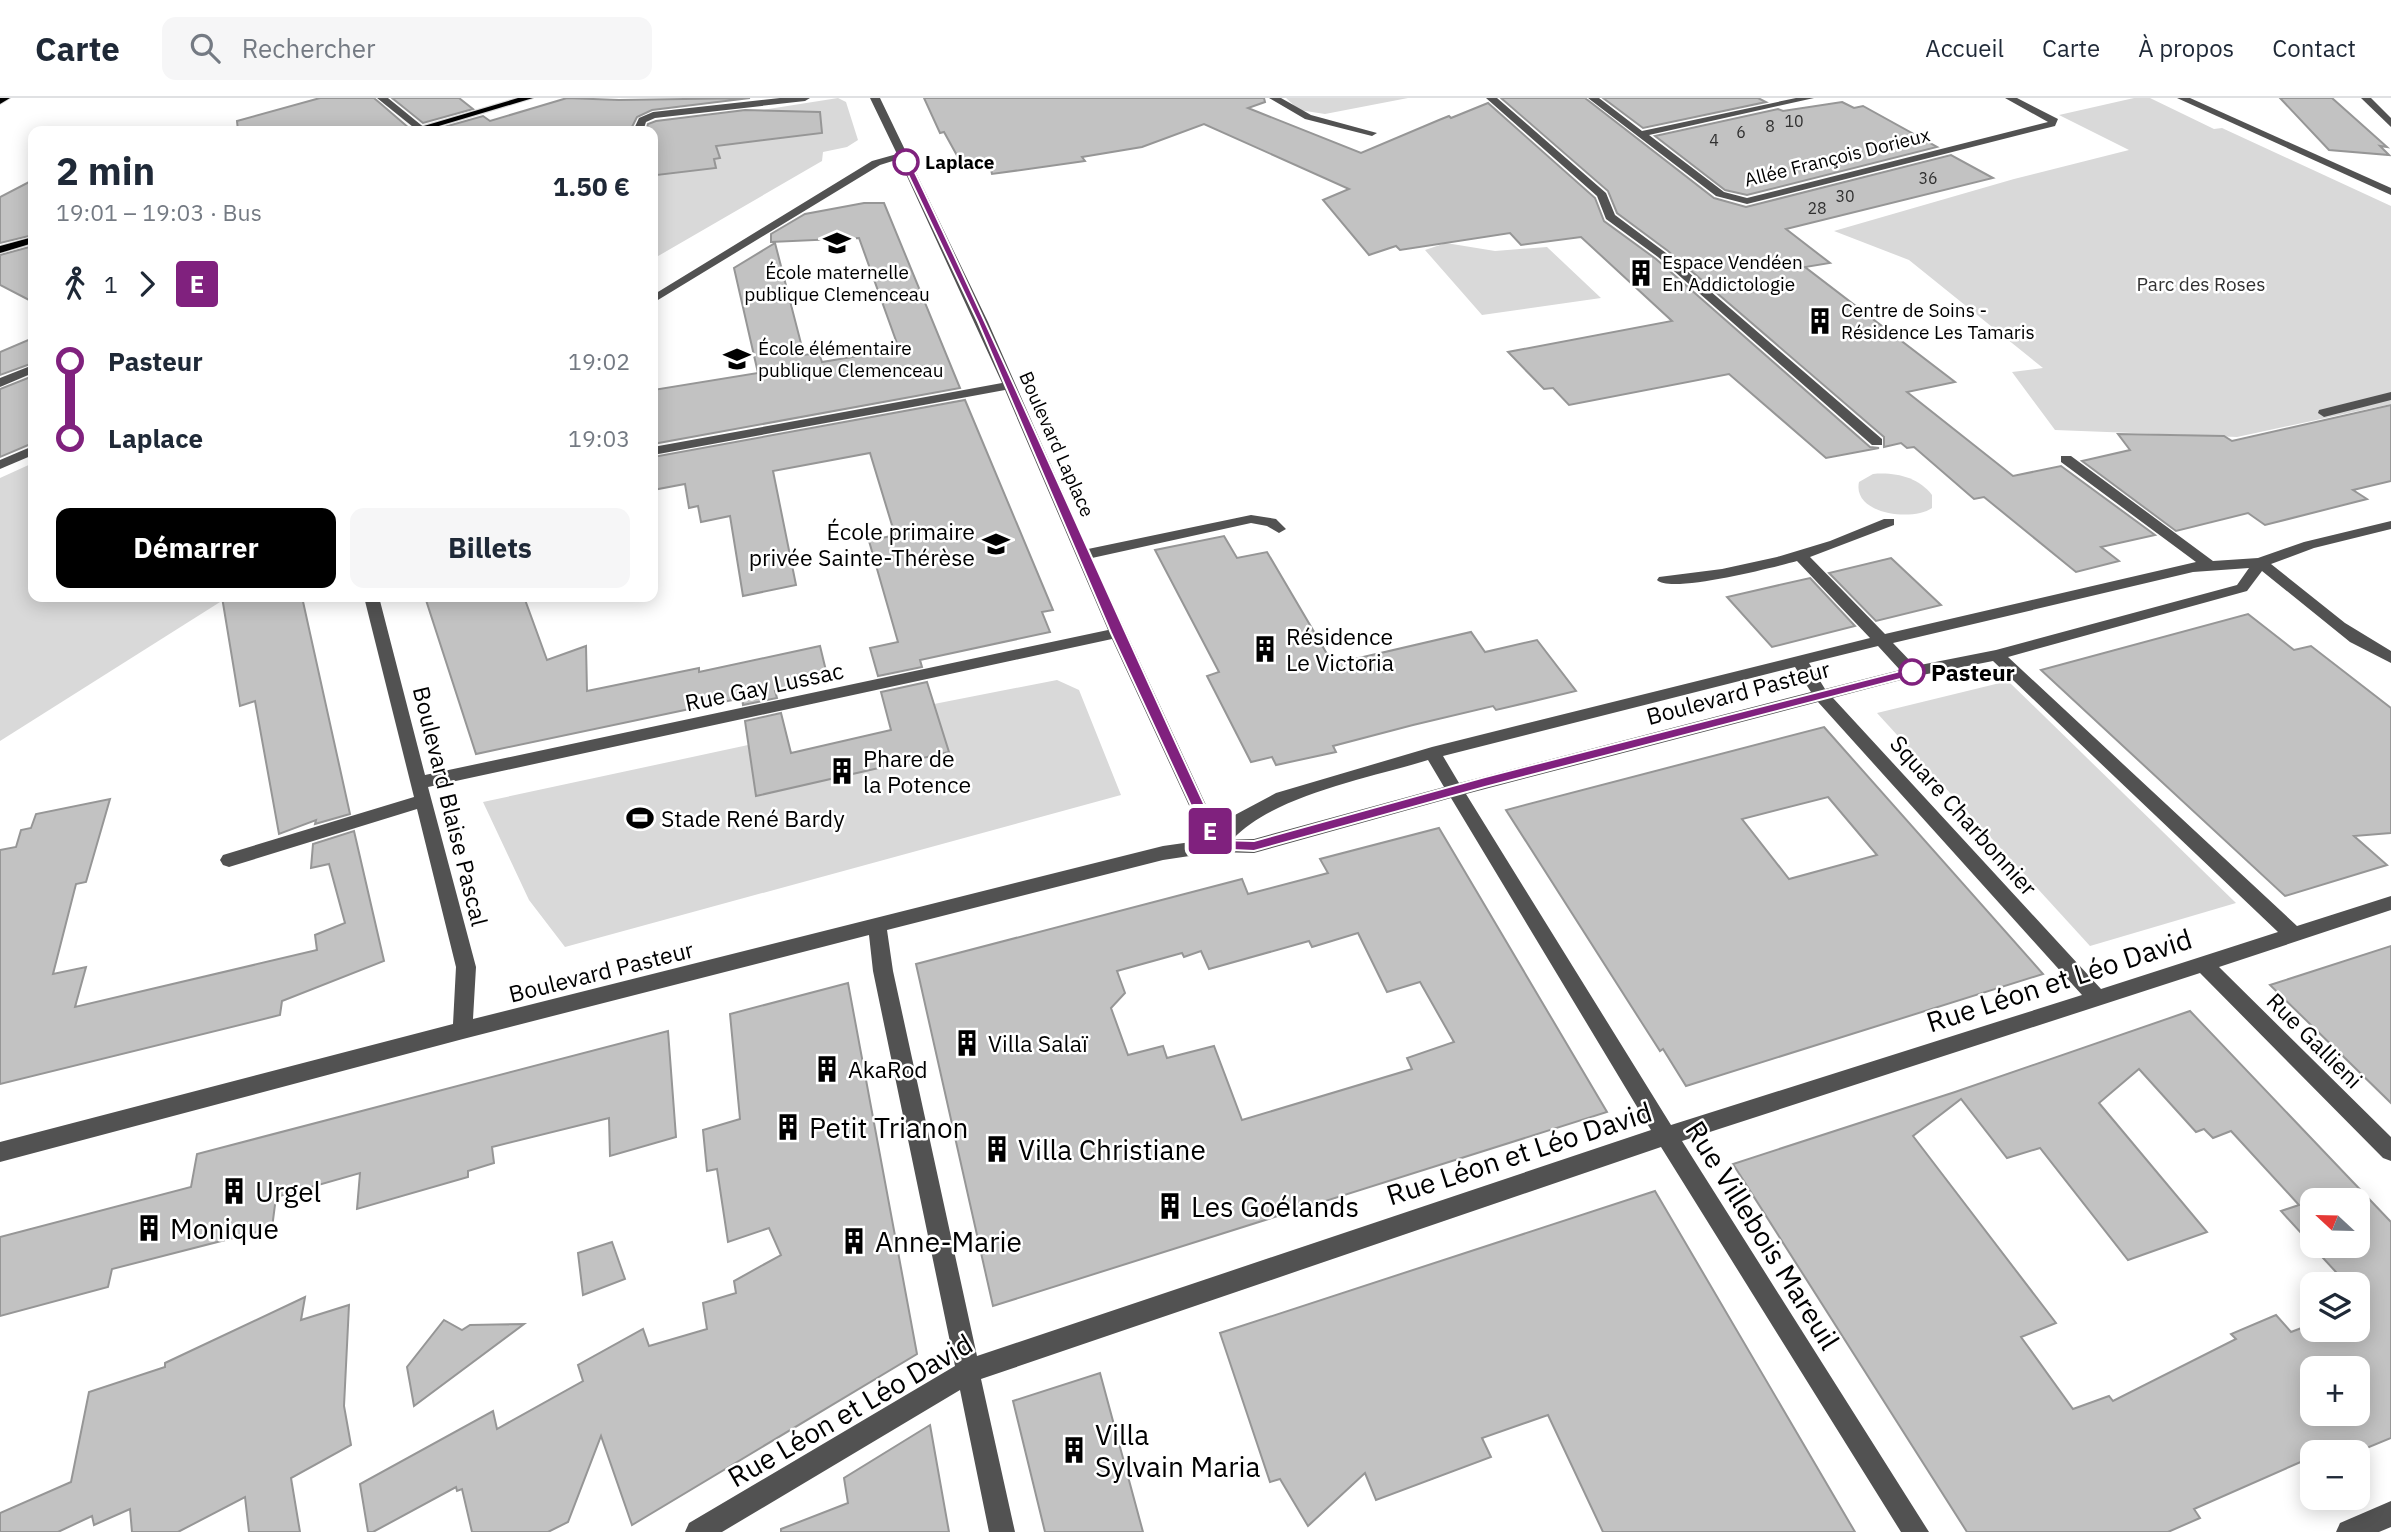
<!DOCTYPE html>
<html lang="fr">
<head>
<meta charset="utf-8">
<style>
  body { margin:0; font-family:"IBM Plex Sans",sans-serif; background:#f6f6f7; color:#1f2937; height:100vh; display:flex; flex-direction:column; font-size:26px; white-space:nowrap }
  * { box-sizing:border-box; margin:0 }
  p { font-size:23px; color:#747a83 }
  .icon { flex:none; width:38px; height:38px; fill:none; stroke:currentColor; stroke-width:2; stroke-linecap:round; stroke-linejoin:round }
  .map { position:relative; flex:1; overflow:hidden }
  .side { position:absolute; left:28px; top:28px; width:630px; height:476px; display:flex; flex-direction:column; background:#fff; border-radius:14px; box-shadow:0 4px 18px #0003 }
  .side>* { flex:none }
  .badge { padding:0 14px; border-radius:5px; font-size:24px; line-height:46px }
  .needle { width:46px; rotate:292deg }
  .buttons { position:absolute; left:2300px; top:1090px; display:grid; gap:14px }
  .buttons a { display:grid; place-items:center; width:70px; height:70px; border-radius:14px; background:#fff; box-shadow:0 4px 18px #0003; font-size:35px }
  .map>.badge { position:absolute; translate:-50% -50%; box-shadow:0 0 0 4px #fff }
  .legs { display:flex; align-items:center; gap:10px; height:77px; padding:0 28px; font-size:23px }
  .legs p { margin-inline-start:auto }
  .summary { display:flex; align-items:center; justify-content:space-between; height:119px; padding:0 28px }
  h1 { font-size:38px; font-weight:700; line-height:52px }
  .cta { display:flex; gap:14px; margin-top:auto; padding:14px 28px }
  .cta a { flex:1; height:80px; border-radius:14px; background:#000; color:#fff; font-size:28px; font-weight:700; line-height:80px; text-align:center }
  .cta a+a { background:#f6f6f7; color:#1f2937 }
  ul { padding:0 28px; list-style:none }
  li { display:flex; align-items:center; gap:24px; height:77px; font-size:26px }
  li i { display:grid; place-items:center; width:10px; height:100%; margin:0 9px; background:currentColor }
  li i::after { content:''; width:18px; height:18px; margin:-9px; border:5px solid; border-radius:50%; background:#fff }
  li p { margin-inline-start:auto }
  li:first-child i { background:linear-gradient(#0000 50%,currentColor 0) }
  li:last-child i { background:linear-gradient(currentColor 50%,#0000 0) }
  header { display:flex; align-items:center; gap:42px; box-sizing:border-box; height:98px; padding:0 35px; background:#fff; border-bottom:2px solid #e0e1e3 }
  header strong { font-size:33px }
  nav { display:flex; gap:38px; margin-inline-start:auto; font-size:24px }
  .search { width:490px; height:63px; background:#f6f6f7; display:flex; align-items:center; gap:18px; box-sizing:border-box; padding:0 24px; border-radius:14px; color:#747a83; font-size:26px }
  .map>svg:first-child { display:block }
  .green { fill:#d9d9d9 }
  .building { fill:#c2c2c2; stroke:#969696; stroke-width:2; fill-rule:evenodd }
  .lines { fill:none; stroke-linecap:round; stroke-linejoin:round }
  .major-casing { stroke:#dbdbdb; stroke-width:2 }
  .minor { fill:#525252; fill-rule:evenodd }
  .major { fill:#000; fill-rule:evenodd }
  .line-1 { fill:#80217e; stroke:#fff; stroke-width:2 }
  .stop-1-dot { fill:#fff; stroke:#80217e; stroke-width:3.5 }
  .labels { text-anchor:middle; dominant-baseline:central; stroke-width:5; stroke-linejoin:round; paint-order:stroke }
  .far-number-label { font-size:16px; fill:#303030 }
  .far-street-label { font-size:19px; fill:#000; stroke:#fff }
  .far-stop-label { font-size:19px; font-weight:bold; fill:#000; stroke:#fff; text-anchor:start }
  .far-poi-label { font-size:19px; fill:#000; stroke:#fff; text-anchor:start }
  .far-park-label { font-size:19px; fill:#303030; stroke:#fff }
  .poi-label { font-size:23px; fill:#000; stroke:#fff; text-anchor:start }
  .stop-label { font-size:23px; font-weight:bold; fill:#000; stroke:#fff; text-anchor:start }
  .street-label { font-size:23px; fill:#000; stroke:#fff }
  .near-street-label { font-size:28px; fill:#000; stroke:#fff }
  .near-poi-label { font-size:28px; fill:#000; stroke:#fff; text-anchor:start }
</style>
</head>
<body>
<header>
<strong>Carte</strong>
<div class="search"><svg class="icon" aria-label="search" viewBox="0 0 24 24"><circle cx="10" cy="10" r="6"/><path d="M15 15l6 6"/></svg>Rechercher</div>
<nav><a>Accueil</a><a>Carte</a><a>À propos</a><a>Contact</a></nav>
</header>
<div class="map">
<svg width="2391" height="1434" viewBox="0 0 2391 1434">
  <rect width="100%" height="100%" fill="#fff"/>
  <g class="green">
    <path d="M838,0L846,4L858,42L847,49L823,54L822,63L653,161V52L750,14Z"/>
    <path d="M1286,0H1408L1325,16L1299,12Z"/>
    <path d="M2134,0H2150L2214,31L2222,30L2391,108V306L2237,339L2055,332L2012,274L2043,270L1909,162L1834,133L2014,81L2129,52L2059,17Z"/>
    <path d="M1446,145L1495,153L1547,149L1601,200L1482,217L1425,152Z"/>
    <path d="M33,365V499H228L0,643V380Z"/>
    <path d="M1873,376C1895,374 1918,379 1932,397V410C1912,424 1852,416 1859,384Z"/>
    <path d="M1057,582L1079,592L1121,697L565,849L529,802L483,704L748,647L756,698L834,680L836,683L852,679V676L934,606Z"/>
    <path d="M2008,583L2236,805L2090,848L1877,615Z"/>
  </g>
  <g class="building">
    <path d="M320,0H374L409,30L404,33H238L237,23Z"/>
    <path d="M392,0H459L473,11L423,25Z"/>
    <path d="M567,0L619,2L750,0L652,12L637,19L630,33H430L483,18L490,23Z"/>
    <path d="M924,0H1264L1265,4L1248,10L1361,55L1439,22L1449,18L1451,20L1488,5L1595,100L1604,123L1656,161L1870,349L1879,350L1826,360L1729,276L1569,307L1553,290L1544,291L1508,254L1672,223L1581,139L1521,147L1510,135L1400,152L1396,148L1369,157L1323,102L1349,91L1204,26L1142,49L1082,59L1085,63L992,76L990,68L965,72L944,34L940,35Z"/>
    <path d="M1501,0H1585L1714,100L1746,109L1951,57L1993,80L1786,131L1830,165L1805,169L1955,284L1907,294L2013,378L2061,368L2155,437L2101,449L2119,463L2076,474L1984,399L1974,401L1914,349L1907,350L1901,345L1884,349V339L1668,153L1617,115L1608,93Z"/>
    <path d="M1603,0H1758L1766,4L1643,30Z"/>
    <path d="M2280,0H2332L2387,49L2380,48L2389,57L2329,52Z"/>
    <path d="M1842,4L1854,10L1863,8L1937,49L1747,97L1725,92L1655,38L1778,11L1783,13Z"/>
    <path d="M745,12L820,14L822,35L716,48L720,60L714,61L716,70L657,77L656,69H653V33H646L648,26L656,23Z"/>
    <path d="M33,82V137L0,145V99Z"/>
    <path d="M864,105H884L960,290L653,346V292L758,275L734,170L775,145L804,257L819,255L822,264L899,251L859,140L771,144V136L805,116Z"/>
    <path d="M33,148V204L0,187V157Z"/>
    <path d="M33,240V265L0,277V254Z"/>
    <path d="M33,278V345L0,359V291Z"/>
    <path d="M965,302L1053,512L1042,514L1050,534L920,562L922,569L878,578L870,550L898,544L869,443L895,437L870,355L773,373L796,487L743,498L730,418L701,424L698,408L689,410L685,386L653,392V359Z"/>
    <path d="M2391,307V383L2353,392L2367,401L2265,427L2248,415L2176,433L2082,363L2130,352L2118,336L2224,338L2232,343Z"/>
    <path d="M1224,438L1237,460L1267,454L1333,566L1471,534L1485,554L1537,542L1576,593L1496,612L1493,608L1413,627L1333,648L1336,654L1276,667L1272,659L1251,664L1207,578L1219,574L1155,452Z"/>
    <path d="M1891,460L1941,507L1876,523L1829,475Z"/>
    <path d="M1810,480L1855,528L1772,549L1727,499Z"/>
    <path d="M222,499H302L350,716L315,726L316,722L279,736L255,603L240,608Z"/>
    <path d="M425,499H524L547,562L586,548L587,593L699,570V574L820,548L828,581L775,593L777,600L743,607L742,600L476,656Z"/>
    <path d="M2248,516L2294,552L2311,548L2391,610V735L2354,738L2387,767L2285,798L2041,572Z"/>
    <path d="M927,584L949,654L756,698L745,623L781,615L791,655L891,632L881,594Z"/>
    <path d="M1824,629L2043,876L1686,988L1663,951L1660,953L1642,925L1506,712ZM1828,699L1877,757L1789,781L1742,721Z"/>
    <path d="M110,701L86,784L76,786L53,876L86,869L75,909L317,852L315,837L345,825L329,766L311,770L313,746L354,733L384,863L282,903L280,917L0,986V752L16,749L21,732L31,730L36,716Z"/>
    <path d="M1439,730L1607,1014L993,1208L916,866L1242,781L1248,796L1328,775L1320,761ZM1358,835L1387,894L1420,884L1454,944L1407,960L1412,971L1242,1022L1214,948L1167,960L1163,948L1128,957L1111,910L1125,895L1117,873L1182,855L1184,859L1201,853L1209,871L1309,843L1312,849Z"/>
    <path d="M2391,848V1005L2270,887Z"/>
    <path d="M848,885L917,1256L632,1427L601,1338L568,1424L548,1434H472L462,1391L457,1393L456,1389L373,1434H368L360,1386L493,1313L497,1331L583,1283L578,1267L643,1231L649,1248L707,1231L703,1205L736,1195L734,1183L781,1157L769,1130L728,1144L717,1071L707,1073L703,1032L740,1021L730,916Z"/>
    <path d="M2190,913L2391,1124V1340L2357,1354H2312V1359L2194,1411L2200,1420L2168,1434H1967L1733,1066L1955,994ZM2139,971L2196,1034L2204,1031L2213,1040L2231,1033L2299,1107L2281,1113L2312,1147V1102H2357V1148H2312L2347,1186H2357V1198L2365,1206L2357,1209V1232H2312V1226L2291,1234L2276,1217L2231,1236L2236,1241L2113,1303L2109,1298L2073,1311L2021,1239L2056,1225L1913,1038L1961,1001L2007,1060L2040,1050L2128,1162L2207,1134L2099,1005ZM2312,1270H2357V1316H2312Z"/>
    <path d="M668,933L676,1039L610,1058L609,1020L492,1049L494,1065L468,1073V1079L357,1111L360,1075L276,1099L272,1130L112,1171L108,1189L0,1218V1139L191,1089L197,1056Z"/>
    <path d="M1655,1093L1855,1434H1603L1548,1317L1482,1340L1491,1359L1376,1402L1365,1375L1308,1428L1280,1381L1270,1384L1220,1235Z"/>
    <path d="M612,1144L625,1181L583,1197L578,1155Z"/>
    <path d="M305,1199L301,1222L349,1207L344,1308L351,1347L291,1380L300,1434H249L245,1399L178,1434H132L130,1411L94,1427L92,1418L58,1434H0V1415L71,1384L89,1294L165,1269V1265Z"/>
    <path d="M444,1222L462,1232L470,1227L524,1226L414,1308L407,1269Z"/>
    <path d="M1100,1275L1143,1434H1045L1013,1303Z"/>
    <path d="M930,1327L949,1434H781V1431L848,1405L844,1380Z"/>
  </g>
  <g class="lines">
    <defs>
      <g id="major">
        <path d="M0,0H10L0,6Z"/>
        <path d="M518,0H533L422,33H407Z"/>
        <path d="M33,139V145L0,155V148Z"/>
      </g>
    </defs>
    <use href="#major" class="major-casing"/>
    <g class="minor">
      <path d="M377,0H388L426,31L418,33Z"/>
      <path d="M780,0H810L805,3L655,20L646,24L643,33H633L639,20L653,14Z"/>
      <path d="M870,0H880L988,224L1088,451L1251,417L1276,421L1286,431L1279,435L1267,428L1251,425L1092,460L1218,733L1233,718L1276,695L1432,649L1870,540L1797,463C1775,469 1670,496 1657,482L1659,479L1722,471L1777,459L1830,443L1884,421H1894V427L1810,459L1885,536L2196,464L2061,364V358H2071L2213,463L2258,460L2304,444L2391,423V431L2314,450L2271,466L2345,525L2391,553V565L2350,544L2262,473L2247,493L2008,559L2297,828L2391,798V812L2219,869L2391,1039V1063L2383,1060L2200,875L1682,1043L1929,1434H1901L1661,1049L981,1281L1015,1434H989L960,1292L722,1434H685L689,1425L955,1268L873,873L869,837L463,941L0,1064V1044L453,926L456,869L417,711L229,769L223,767L220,762L223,757L414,699L364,499H379L425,677L1108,532L1005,292L653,357V349L1002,285L899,61L880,67L653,205V197L872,63L897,56ZM2249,470L2237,487L1996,552L1915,568L1893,545L2193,474ZM1112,541L1205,742L1163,748L473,921L476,869L428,689ZM1878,548L1900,572L1825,591L1809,565ZM1993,563L2278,834L2101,891L1833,600L1912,579ZM1795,569L1811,594L1459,685L1443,658ZM1818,604L2082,897L1671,1027L1466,696ZM1428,662L1444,689L1254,741H1233C1274,697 1370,680 1428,662ZM1451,700L1651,1032L977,1258L893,873L887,832L1163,762L1216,754L1254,755Z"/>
      <path d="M1269,0H1281L1311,17L1377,35L1372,38L1305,21Z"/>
      <path d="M1486,0H1497L1606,95L1615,117L1666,155L1882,341V347H1872L1658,159L1606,121L1597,98Z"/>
      <path d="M1588,0H1599L1642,33L1796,0H1814L1649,37L1724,94L1747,100L2048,24L2005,0H2017L2058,21L2055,28L1747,106L1716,98Z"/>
      <path d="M2177,0H2190L2391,90V97Z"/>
      <path d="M2361,0H2371L2391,20V29Z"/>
      <path d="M33,267V275L0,289V280Z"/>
      <path d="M2391,294V302L2324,319L2318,315L2319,312Z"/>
      <path d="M33,348V357L0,371V362Z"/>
      <path d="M2391,1403V1429L2379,1434H2336L2340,1425Z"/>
    </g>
    <use href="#major" class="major"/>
  </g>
  <path class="line-1" d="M906,62L910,64C1018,288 1115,517 1221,742L1254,743L1485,679L1912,570L1918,574L1912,578L1485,689L1254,753L1211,751L1111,535L978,224L902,64Z"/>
  <defs>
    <symbol id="school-bare" viewBox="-9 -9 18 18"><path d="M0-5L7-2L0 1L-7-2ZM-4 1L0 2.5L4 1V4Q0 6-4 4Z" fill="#000" stroke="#fff" stroke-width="2.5" paint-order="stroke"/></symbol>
    <symbol id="building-bare" viewBox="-9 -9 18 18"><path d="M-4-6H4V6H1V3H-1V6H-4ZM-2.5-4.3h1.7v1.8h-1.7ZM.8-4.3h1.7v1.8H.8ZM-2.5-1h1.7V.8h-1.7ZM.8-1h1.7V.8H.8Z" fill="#000" stroke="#fff" stroke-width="2.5" paint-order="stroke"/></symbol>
    <symbol id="stadium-bare" viewBox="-9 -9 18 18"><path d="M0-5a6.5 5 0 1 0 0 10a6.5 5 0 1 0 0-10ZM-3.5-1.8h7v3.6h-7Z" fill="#000" stroke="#fff" stroke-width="2.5" paint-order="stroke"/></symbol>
  </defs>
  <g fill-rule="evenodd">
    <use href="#school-bare" x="818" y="126" width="38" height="38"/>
    <use href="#building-bare" x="1622" y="156" width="38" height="38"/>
    <use href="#building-bare" x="1801" y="204" width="38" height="38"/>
    <use href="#school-bare" x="718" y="242" width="38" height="38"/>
    <use href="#school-bare" x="977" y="427" width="38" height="38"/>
    <use href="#building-bare" x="1246" y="532" width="38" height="38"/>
    <use href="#building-bare" x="823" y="654" width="38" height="38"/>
    <use href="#stadium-bare" x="621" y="701" width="38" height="38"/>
    <use href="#building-bare" x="948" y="926" width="38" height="38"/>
    <use href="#building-bare" x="808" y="952" width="38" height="38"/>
    <use href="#building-bare" x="769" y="1010" width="38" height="38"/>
    <use href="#building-bare" x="978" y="1032" width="38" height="38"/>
    <use href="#building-bare" x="215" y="1074" width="38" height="38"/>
    <use href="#building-bare" x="1151" y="1089" width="38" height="38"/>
    <use href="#building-bare" x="130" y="1111" width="38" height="38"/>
    <use href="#building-bare" x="835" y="1124" width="38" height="38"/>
    <use href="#building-bare" x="1055" y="1333" width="38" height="38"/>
  </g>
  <g class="stop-1-dot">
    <circle cx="906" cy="64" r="12"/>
    <circle cx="1912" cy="574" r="12"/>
  </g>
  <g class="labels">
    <g class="far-number-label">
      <text x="1794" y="23">10</text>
      <text x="1770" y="28">8</text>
      <text x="1741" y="34">6</text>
      <text x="1714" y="42">4</text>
      <text x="1928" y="80">36</text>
      <text x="1845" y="98">30</text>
      <text x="1817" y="110">28</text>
    </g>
    <g class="far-street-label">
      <text transform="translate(1837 59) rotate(-14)">Allée François Dorieux</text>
      <text transform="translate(1057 346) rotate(66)">Boulevard Laplace</text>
    </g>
    <g class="far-stop-label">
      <text x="925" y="64">Laplace</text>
    </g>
    <g class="far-poi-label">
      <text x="1662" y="164">Espace Vendéen<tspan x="1662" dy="22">En Addictologie</tspan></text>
      <text x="837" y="174" text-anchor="middle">École maternelle<tspan x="837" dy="22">publique Clemenceau</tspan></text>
      <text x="1841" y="212">Centre de Soins -<tspan x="1841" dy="22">Résidence Les Tamaris</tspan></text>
      <text x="758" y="250">École élémentaire<tspan x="758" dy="22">publique Clemenceau</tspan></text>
    </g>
    <g class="far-park-label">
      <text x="2201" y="186">Parc des Roses</text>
    </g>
    <g class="poi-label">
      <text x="975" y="433" text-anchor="end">École primaire<tspan x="975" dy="26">privée Sainte-Thérèse</tspan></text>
      <text x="1286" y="538">Résidence<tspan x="1286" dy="26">Le Victoria</tspan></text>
      <text x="863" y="660">Phare de<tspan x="863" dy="26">la Potence</tspan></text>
      <text x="661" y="720">Stade René Bardy</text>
      <text x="988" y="945">Villa Salaï</text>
      <text x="848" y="971">AkaRod</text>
    </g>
    <g class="stop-label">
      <text x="1931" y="574">Pasteur</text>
    </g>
    <g class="street-label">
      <text transform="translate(764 588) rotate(-12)">Rue Gay Lussac</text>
      <text transform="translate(1738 594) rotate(-15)">Boulevard Pasteur</text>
      <text transform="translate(451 708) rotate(76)">Boulevard Blaise Pascal</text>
      <text transform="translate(1964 717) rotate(48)">Square Charbonnier</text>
      <text transform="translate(601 873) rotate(-14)">Boulevard Pasteur</text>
      <text transform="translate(2315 942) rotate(45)">Rue Gallieni</text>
    </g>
    <g class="near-street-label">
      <text transform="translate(2059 882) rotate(-18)">Rue Léon et Léo David</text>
      <text transform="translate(1519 1055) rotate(-18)">Rue Léon et Léo David</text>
      <text transform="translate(1763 1137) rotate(58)">Rue Villebois Mareuil</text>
      <text transform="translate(850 1312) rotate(-30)">Rue Léon et Léo David</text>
    </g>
    <g class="near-poi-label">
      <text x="809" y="1029">Petit Trianon</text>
      <text x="1018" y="1051">Villa Christiane</text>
      <text x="255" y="1093">Urgel</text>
      <text x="1191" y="1108">Les Goélands</text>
      <text x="170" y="1130">Monique</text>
      <text x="875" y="1143">Anne-Marie</text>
      <text x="1095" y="1336">Villa<tspan x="1095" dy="32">Sylvain Maria</tspan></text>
    </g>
  </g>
</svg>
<div class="buttons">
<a><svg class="needle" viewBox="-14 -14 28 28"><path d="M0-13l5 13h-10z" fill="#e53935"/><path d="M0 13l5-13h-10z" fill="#747a83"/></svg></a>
<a><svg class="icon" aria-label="layers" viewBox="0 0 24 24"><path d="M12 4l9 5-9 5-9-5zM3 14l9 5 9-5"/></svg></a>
<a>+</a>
<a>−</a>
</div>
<b class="badge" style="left:1210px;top:733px;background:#80217e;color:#fff">E</b>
<section class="side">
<div class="summary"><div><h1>2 min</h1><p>19:01 – 19:03 · Bus</p></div><b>1.50 €</b></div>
<div class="legs"><svg class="icon" aria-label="walk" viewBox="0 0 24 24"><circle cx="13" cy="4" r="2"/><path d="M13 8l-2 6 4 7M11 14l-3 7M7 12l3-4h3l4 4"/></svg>1<svg class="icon" aria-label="forward" viewBox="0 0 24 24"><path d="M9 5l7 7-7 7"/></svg><b class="badge" style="background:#80217e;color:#fff">E</b></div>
<ul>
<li><i style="color:#80217e"></i><b>Pasteur</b><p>19:02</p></li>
<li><i style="color:#80217e"></i><b>Laplace</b><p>19:03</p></li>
</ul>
<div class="cta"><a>Démarrer</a><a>Billets</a></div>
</section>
</div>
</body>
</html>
